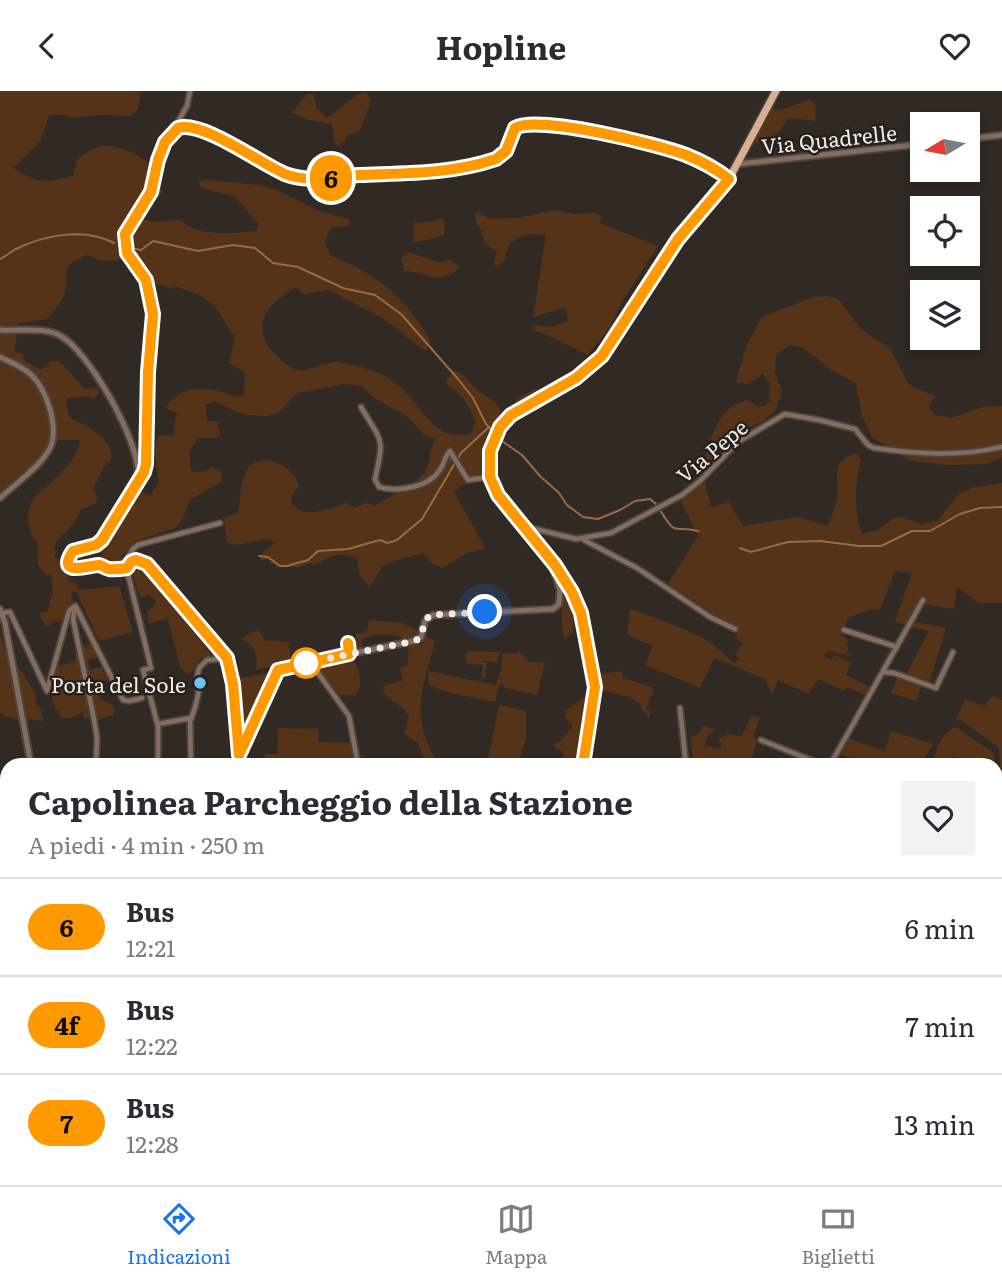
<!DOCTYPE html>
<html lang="it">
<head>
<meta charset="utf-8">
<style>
  body { margin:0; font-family:Literata,serif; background:#f2f2f3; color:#2b2b33; height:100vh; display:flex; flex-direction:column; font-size:26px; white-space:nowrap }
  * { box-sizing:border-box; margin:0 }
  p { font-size:23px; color:#7c7c81 }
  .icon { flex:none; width:38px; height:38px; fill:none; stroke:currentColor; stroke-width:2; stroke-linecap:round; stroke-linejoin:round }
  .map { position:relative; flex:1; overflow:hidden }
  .sheet { position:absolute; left:0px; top:667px; width:1003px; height:429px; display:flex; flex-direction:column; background:#fff; border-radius:21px 21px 0 0; box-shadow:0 4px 10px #0003 }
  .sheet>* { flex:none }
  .badge { padding:0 14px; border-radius:23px; font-size:24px; line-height:46px }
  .needle { width:46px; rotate:260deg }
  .tools { position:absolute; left:910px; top:21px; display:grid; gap:14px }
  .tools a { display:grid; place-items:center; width:70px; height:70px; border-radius:0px; background:#fff; box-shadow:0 4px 10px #0003; font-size:35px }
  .you { position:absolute; width:35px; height:35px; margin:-18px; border:5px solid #fff; border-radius:50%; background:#1a73e8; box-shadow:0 0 0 10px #1a73e833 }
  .map>.badge { position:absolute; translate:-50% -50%; box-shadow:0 0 0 4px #fff }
  .round { display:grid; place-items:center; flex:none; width:74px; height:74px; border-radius:0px; background:#f2f2f3 }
  .headline { display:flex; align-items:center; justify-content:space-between; height:119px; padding:0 28px }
  h1 { font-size:33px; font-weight:700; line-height:52px }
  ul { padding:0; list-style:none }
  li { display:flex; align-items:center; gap:21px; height:98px; padding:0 28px; border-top:2px solid #e1e1e2 }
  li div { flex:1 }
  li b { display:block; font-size:26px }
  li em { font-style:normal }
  li .badge { min-width:77px; font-weight:700; text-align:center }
  header { display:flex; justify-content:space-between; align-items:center; height:91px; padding:0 28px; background:#fff; font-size:32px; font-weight:700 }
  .menu { display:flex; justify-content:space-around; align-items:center; height:98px; border-top:2px solid #e1e1e2; background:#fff; font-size:19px; color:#7c7c81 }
  .menu a { display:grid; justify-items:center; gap:4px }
  .menu .selected { color:#1a73e8 }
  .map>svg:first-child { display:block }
  .green { fill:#553318 }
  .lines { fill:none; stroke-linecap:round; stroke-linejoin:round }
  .stream { stroke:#986a48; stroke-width:2 }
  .minor-casing { stroke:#4c443f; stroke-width:8 }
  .tertiary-casing { stroke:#4c443f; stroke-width:9 }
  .primary-casing { stroke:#4c443f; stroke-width:10 }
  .minor { stroke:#826d5f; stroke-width:4.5 }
  .tertiary { stroke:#826d5f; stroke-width:5 }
  .primary { stroke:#daae91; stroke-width:7 }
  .line-casing { stroke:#fff; stroke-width:16 }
  .line { stroke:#f90; stroke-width:10 }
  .walk { stroke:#f0ebe7; stroke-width:7; stroke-dasharray:0 12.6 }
  .stop-dot { fill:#fff; stroke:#f90; stroke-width:3.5 }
  .poi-dot { fill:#6bc3f2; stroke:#27201b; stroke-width:2.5 }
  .labels { text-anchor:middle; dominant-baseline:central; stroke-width:5; stroke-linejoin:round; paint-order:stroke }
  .street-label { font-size:21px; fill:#f0ebe7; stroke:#27201b }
  .poi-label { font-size:21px; fill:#f0ebe7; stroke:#27201b; text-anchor:end }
</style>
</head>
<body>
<header><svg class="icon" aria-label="back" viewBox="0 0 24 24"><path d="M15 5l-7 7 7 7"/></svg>Hopline<svg class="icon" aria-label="heart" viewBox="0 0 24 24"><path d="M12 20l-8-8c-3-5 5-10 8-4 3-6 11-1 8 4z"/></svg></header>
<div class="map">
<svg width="1002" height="1094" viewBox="0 0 1002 1094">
  <rect width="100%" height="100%" fill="#312924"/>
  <g class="green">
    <path d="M0,0H141L138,18L130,25C112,24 95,24 77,26C66,27 62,22 49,25L40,51L14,77C38,94 46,91 73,85L77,69C83,65 89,59 96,57C117,49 145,68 161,81V97L163,100L139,126L151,131L180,129C200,147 233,142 257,140L258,132L235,106L201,97L199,90L208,89L258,94L277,99L319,120L351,129L348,135L331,137L325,151L331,165C374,180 411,211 431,252L425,260L384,228L328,199L304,203L296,196C268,212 248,235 275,263C282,270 291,279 302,279C312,279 323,272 333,271C343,270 378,280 386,285C408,298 420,323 439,338C448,345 460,344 470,344L476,330L464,308L445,291L454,279C465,283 468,290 476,298C486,306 497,309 501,321L488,350L490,360V386L460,395L454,401L486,458L470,461L442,477L431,472L423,462C410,467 394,467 383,476C377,481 377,490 369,495L360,485L357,467C340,460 329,466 314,474L310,472L300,476H276L275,472L271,473L269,469H260L264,460L275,452L269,448L236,454L227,451L224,427L237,422C243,407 238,395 247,379C260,358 295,374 299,395L291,406C294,432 330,418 346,412L355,417L366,412L375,415C385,407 422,389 426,380C431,369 428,358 436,348L426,345L408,326L374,307L362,295L346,293L297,302L279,322L265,325L245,324L213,310L205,314L207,330H217L220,344L216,347H200C188,358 188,365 192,381L207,380L211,376L220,379L222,390L190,409L182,429L176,437L136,450L120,466L123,469L118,475L110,477L98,470V467L103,464L99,457L115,436L135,401L138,398L150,405L159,390C156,376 153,357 158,345L174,344L175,328L178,322L166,317C181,289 213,298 239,306L244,303L245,281L229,272L235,247C213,213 215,207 174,195L172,198L146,189L131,168L101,170L87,164C54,177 72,184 64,204C61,212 52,221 47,228L19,232L14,261L23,263V268L41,279L51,270H59L85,298L98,297L100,301L93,309L88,305L66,307L69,326C85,335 116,347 111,370L106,372L93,398L98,407L96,412L81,419C74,438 62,441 53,457L57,460L54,465L58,468L69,485L68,491L77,492L79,499L119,495L133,541L99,550L76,500L71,502L73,512L66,519L62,531L53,530L46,537L45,531L41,528L40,521H47L53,501L51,484L47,485L38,475V452C26,441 25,420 34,407C36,403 42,399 46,396C60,384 78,367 80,349H60L49,352L36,370L0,404Z"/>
    <path d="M366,0L371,11L359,41L347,44L346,49L340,55L335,53L332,33L309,29L292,22L307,3H313L317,18L327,27L357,4Z"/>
    <path d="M810,9L815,13L816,30L788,27C782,39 772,51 758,53L754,50L772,18L780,19Z"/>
    <path d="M555,119L573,123L594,122L602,126L600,132L658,155L620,214L612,234L588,264L547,244L532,239L534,234L549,236L569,230L565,217L533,226L546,144C524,141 506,145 505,171L496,176L494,170L497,162L485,152L481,139L476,132L475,121L481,122L488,128L517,127Z"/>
    <path d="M441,127L445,130L444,144L414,152V132L434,130Z"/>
    <path d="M408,161L438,171L449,169L460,176C440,197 426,180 404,180L401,167Z"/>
    <path d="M825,205L838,208L862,239L890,258L909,294L935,305L929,316L935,324L951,327L983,316L1002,315V366L987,373L947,374L910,370L872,346L862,325L856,293L830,278L802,256L789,254L776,265L775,282L782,300L776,318L764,330L727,347L707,376L704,372C712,345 717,315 748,309L757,315H765L769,311L770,293L763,283L749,293L736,291L746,255L762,226L813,206Z"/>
    <path d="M584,277L592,279V283L584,289L563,300L535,321L530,318L535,313L532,307L517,319L514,316L517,307L536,298L543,301Z"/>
    <path d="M855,362L861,368C855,393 853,417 862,442L879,439L893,427L900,426L922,433L937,430L958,404L971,397L1002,392V512H978L957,496L954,518L923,513L915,531L946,537L929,593L906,584L929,540L912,536L914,531L909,530L906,534L895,530L912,482L895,480L880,518L869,519L848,527L841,544L848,549L846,555L849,557L847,562L855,566L827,560L824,565L831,569L834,564L851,572L846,584L871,597L867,605L847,596L845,600L818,588L808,603L778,589L772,603L765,588L714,567L700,597L645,574L653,555L627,544L630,518C649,524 706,545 719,558C724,563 728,568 735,572L739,567L735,564L743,552L737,548L736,538L668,493L698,445L680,408L704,387L711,416L729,411L743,435L798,426L828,435C831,426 836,416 837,406C839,385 830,372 855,362Z"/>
    <path d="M135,476L143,478L212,564L201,568L191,582L186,583L180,576L168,527L148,533V530L154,528H148L147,520L154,516L156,510L150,504L140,507L132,480Z"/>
    <path d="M560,476H564L571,485L574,501L570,517L574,529L573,542L564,547C561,533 562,520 563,506C563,495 558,487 560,476Z"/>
    <path d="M369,529L404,532L435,550C422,601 409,623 438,673L448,669L450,674H426L418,652L404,643L409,626L405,619L384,603L383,595L401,590L403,587L400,577L407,575C415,537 387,542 362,547V558L356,559V543L367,541Z"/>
    <path d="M258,539L265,549L289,551L291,572L256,579C259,566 254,554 241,547Z"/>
    <path d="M0,543L8,568L23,582L35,603L37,615L40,617L44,630L27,628L18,629L3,625L0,621Z"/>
    <path d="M82,551L85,556L92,551L98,566L88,569L90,579L101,576L108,589L96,592L101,608L113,614L114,624L96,629L91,626L85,628L82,621L70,627H61C48,605 50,599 57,575L75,571L77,552Z"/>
    <path d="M467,560L500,561L497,572L485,570V566L484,571L487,572L485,587L481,586L483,574L465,572Z"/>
    <path d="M520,561L529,571L545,572L537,604L504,597V594L499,593L495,611C483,608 434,601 429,592C428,589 428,583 428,580L496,594L501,580L502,562L515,563Z"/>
    <path d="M353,565L360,586V595L356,604H339L317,578L330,576L329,570Z"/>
    <path d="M622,580V586L654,597L646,618L651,621L649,628L639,612L629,606L597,598V583Z"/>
    <path d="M273,581L245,646L240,647L235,588Z"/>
    <path d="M898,585L922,593L916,610L891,602Z"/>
    <path d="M992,605L1002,609V711L999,657L961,629L955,630L965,609L984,615Z"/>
    <path d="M583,607L588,609V612L581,637L577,674H563V661L555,657L554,653L560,650L572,637V633L565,627L566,619Z"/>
    <path d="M499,614L526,620V647L518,674H487Z"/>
    <path d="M751,625L759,626L754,646L757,650L750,674H731L725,671L723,674H705L707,669L702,667L700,674H693L691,645L698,644L704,634L715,639L708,644L705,654L720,658L722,652L719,651L720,647L729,643L742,645Z"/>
    <path d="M956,636L994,662L995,674H958L956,666L936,668L935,674H872L840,663L847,647L885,660L891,640L934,653L924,667L935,668C935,656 944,640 956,636Z"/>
    <path d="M278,637L318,638V651L352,652L356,674H265V663H277Z"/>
    <path d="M451,1088L580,1089L578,1094H450Z"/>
  </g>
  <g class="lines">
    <g class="stream">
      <path d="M131,157L141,159L153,150L198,160L233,154L255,157L273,172L298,176L343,197L375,204L401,223L458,288L473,307L486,333L495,343"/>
      <path d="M0,168C5,166 9,162 14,159C43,144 84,136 114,152"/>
      <path d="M499,348L522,364L540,385L559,402L567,414L583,426L598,428L620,419L635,410L650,408L657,414"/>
      <path d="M660,419C677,447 673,434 698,440"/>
      <path d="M740,457L751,461L788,451L820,450L859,455H881L912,440H930L960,423L980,417L1002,416"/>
      <path d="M259,465L268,466L280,475H287L308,469L318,460L348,458L380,449L387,452L397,449L422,428L461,362L489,336"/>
    </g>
    <defs>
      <g id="minor">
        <path d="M172,41L187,15L190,0"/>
        <path d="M361,316C382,352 385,345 375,388L379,396C396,401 428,397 439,380C444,374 444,366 450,360L468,389L490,386"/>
        <path d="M136,392L145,375L148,286L153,226L146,189L127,162L124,146L132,129L151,101L161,59L175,40L183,35L192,36L236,55L284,82L316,87L412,83L489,70L504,62L515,37C537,23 658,53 686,64C701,70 715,78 729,88"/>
        <path d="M527,436L576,448L611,442L682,404L700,390L738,351L785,323L819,329L855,338L868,354L874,357C918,363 959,366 1002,356"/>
        <path d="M584,449L637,477L710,526L735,538"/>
        <path d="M75,515L73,528L94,628L97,647L96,674"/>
        <path d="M76,516L123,609L129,610L142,607"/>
        <path d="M2,522L10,521L47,600L69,520L75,515"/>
        <path d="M844,539L897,556"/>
        <path d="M310,571L349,625L358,674"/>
        <path d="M883,581L894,582L936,597L953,561"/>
        <path d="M197,587L199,577L207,569L219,568L228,577"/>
        <path d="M680,617L686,674"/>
        <path d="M158,633L191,627"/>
        <path d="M761,649L823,674"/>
        <path d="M158,674V635L143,579L151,577L125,471L133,458L138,454L220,432"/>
        <path d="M191,674L190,630C193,625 199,603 199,597"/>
        <path d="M830,674L923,509"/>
        <path d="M0,863L7,845"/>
        <path d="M0,1004L7,994"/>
        <path d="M0,1020H7"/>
        <path d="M0,1043L7,1041"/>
        <path d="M666,1088L670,1094"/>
        <path d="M709,1088L713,1094"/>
        <path d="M973,1088L979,1094"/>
        <path d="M0,1093L7,1086"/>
        <path d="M743,1093L754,1088"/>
        <path d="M220,1094L223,1088"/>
        <path d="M829,1094L846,1088"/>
      </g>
      <g id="tertiary">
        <path d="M968,48L1002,44"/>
        <path d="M738,73L922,53"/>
        <path d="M0,239C18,240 43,236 59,244C88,258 139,350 138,382C138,394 109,444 99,452C92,457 81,457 73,460L69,467L70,473L76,479L98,474L111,479L127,477L134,469L144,471L222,560C238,582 237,644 240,674"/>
        <path d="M0,266C10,271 21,275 29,282C47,296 62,342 47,362C36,379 15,393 0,407"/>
        <path d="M0,518L5,532L31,674"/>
        <path d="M240,661L279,577L414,550L421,546L425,530L433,524L553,518L559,513L560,499L552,474"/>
        <path d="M996,782L1002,781"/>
        <path d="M0,852L7,838"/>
        <path d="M521,1094L523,1088"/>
      </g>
      <g id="primary">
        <path d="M583,674L595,596L581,522L572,501L552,470L498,404L490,386V362L499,339L507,327L576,287L605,261L675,152L729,88L776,0"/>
        <path d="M740,1088L744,1094"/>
      </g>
    </defs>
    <use href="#minor" class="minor-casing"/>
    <use href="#tertiary" class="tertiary-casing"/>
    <use href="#primary" class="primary-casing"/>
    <use href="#minor" class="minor"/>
    <use href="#tertiary" class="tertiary"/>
    <use href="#primary" class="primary"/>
  </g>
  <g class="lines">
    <defs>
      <path id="line" d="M348,552L349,563L278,579L239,664L233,593L227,567L147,473L136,469L131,471L127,477C121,478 115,479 109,478C104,477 104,475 99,474C90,474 55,487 73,460L96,454L102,449L144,381L146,373L148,281L153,223L146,189L127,162L125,143L151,101L158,69L165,51L178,37C202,29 261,73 285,83C308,92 334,86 359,84C405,82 452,83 496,68L506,60L515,37C537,23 659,54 686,64C701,70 716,78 729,88L678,148L602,265L576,287L511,324L500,336L490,360V386L498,404L555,474L572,501L581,522L595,596L583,674"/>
    </defs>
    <use href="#line" class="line-casing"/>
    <use href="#line" class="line"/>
    <path class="walk" d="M306,572L415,550C426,544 420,531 431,524L485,521"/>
  </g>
  <circle class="stop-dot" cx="306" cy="572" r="14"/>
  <circle class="poi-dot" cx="200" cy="592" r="7"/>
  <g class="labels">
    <g class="street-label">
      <text transform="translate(829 47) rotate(-6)">Via Quadrelle</text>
      <text transform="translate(711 359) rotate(-40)">Via Pepe</text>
    </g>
    <g class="poi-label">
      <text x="186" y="592">Porta del Sole</text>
    </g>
  </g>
</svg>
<div class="tools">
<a><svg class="needle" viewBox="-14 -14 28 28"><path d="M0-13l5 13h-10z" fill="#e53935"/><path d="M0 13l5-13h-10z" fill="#7c7c81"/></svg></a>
<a><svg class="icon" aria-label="locate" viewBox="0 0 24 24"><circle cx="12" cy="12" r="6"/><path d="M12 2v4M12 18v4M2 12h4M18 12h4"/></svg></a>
<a><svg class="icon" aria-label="layers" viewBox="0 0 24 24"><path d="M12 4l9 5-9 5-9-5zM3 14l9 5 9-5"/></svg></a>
</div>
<div class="you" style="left:485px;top:521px"></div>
<b class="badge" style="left:331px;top:87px;background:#f90;color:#111">6</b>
<section class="sheet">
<div class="headline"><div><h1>Capolinea Parcheggio della Stazione</h1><p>A piedi · 4 min · 250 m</p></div><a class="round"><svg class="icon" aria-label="heart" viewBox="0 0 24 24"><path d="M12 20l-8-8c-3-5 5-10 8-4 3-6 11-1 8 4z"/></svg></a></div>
<ul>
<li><span class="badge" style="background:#f90;color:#111">6</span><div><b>Bus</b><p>12:21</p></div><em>6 min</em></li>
<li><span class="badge" style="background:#f90;color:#111">4f</span><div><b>Bus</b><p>12:22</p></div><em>7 min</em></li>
<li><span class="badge" style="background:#f90;color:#111">7</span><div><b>Bus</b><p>12:28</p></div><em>13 min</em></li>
</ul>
</section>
</div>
<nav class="menu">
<a class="selected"><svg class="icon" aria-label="directions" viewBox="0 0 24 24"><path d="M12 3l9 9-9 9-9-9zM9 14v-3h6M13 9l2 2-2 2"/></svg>Indicazioni</a>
<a><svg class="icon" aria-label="map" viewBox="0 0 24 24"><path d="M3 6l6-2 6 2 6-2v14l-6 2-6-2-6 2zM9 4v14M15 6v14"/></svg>Mappa</a>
<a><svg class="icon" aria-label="tickets" viewBox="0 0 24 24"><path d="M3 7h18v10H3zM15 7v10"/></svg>Biglietti</a>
</nav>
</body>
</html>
